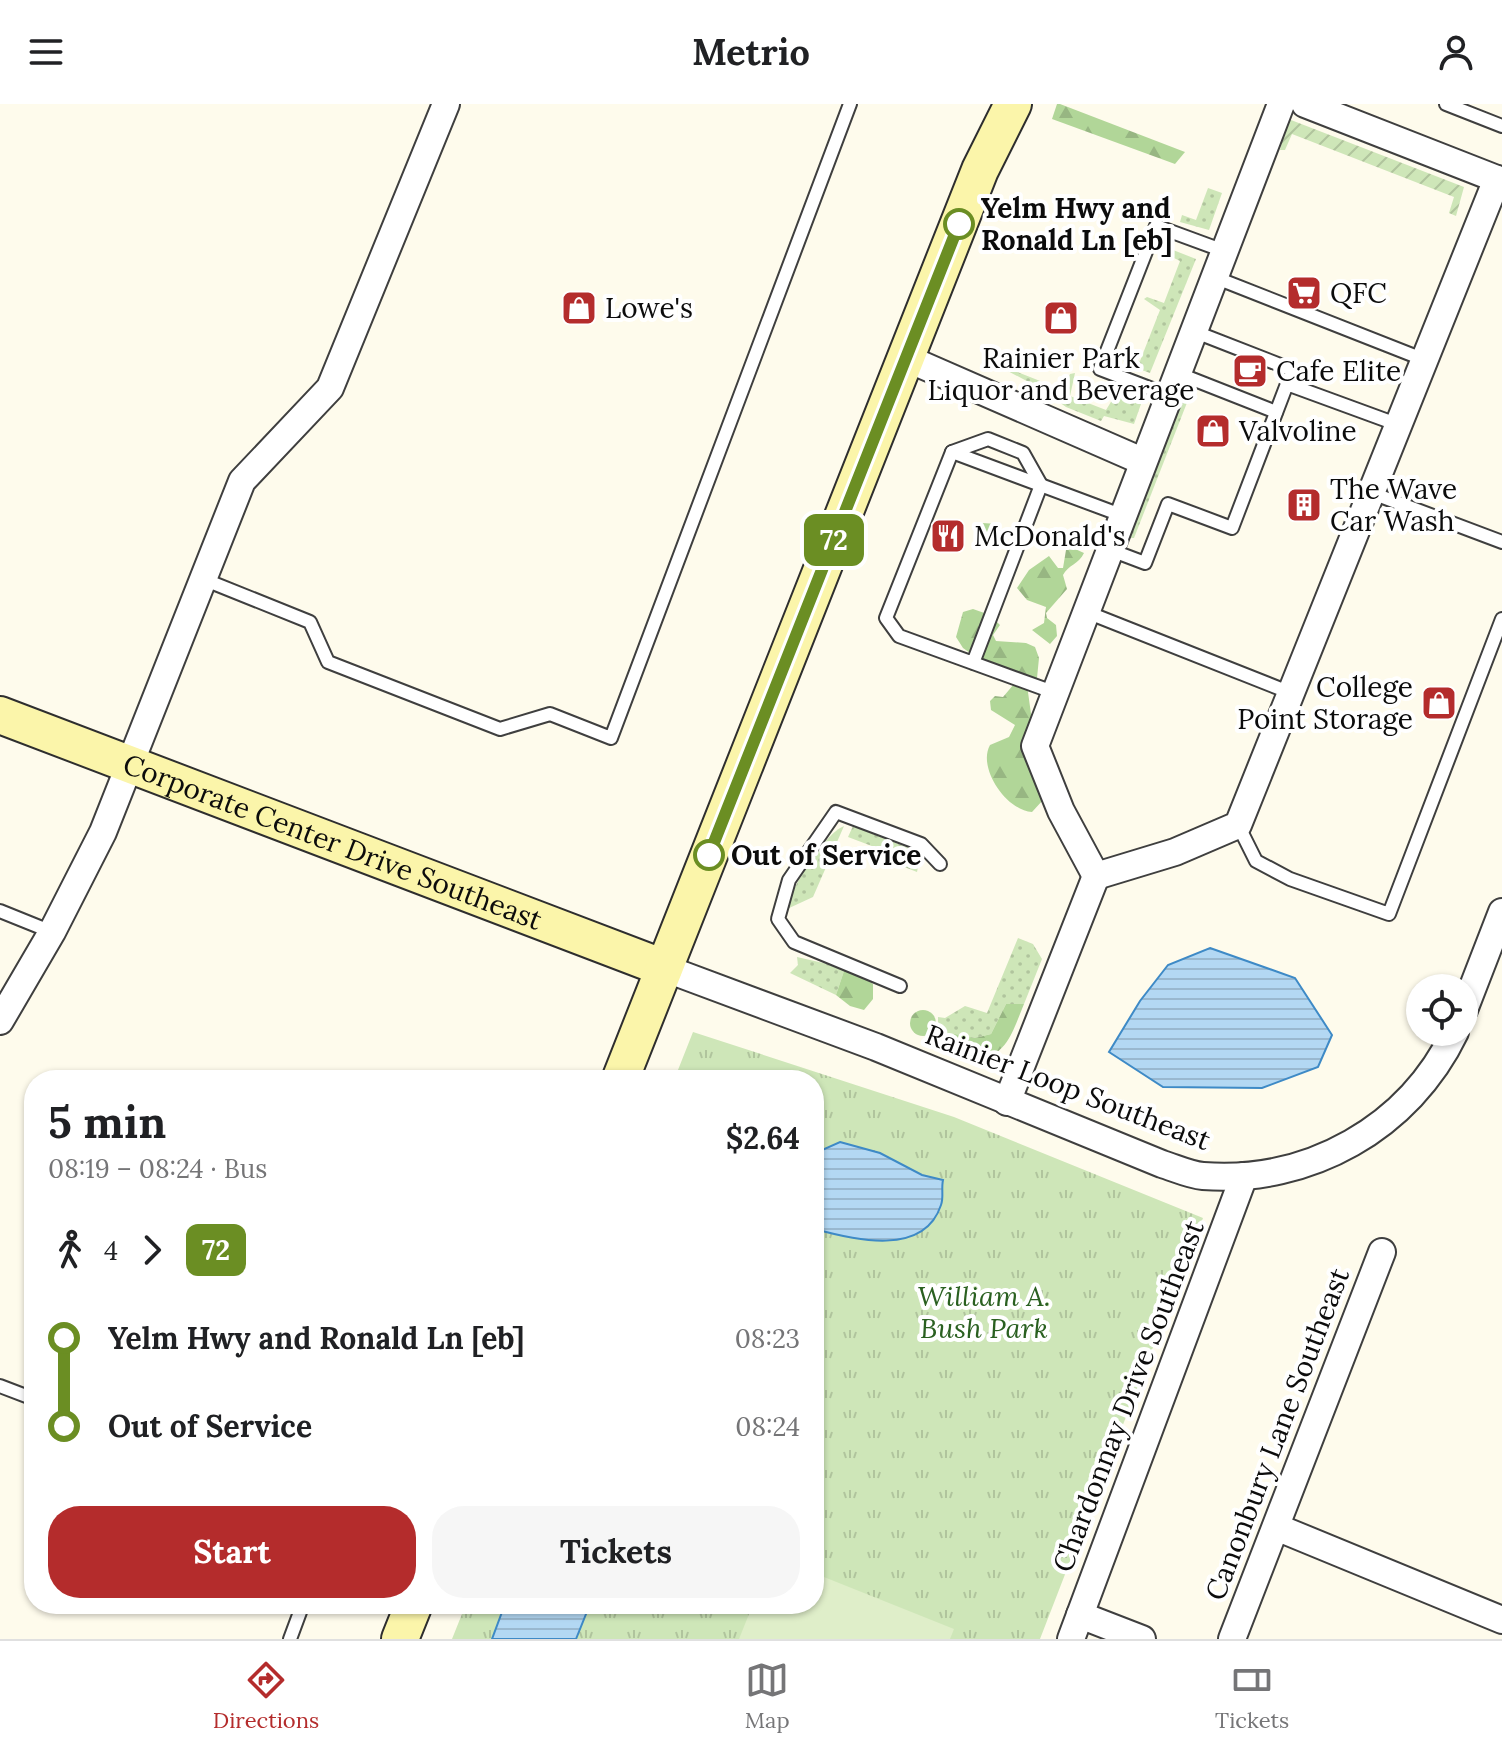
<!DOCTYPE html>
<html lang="en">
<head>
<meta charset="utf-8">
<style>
  body { margin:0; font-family:Lora,serif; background:#f6f6f6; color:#202124; height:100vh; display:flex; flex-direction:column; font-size:30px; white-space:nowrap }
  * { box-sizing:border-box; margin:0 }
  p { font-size:26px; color:#757577 }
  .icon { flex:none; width:44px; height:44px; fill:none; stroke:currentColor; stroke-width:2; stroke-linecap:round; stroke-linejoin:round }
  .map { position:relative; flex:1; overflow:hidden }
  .side { position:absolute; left:24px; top:966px; width:800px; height:544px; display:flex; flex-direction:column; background:#fff; border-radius:32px; box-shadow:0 2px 6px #0004 }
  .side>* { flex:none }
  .badge { padding:0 16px; border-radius:12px; font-size:28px; line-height:52px }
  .tools { position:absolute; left:1406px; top:870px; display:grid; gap:16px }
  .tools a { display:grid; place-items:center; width:72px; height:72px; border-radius:50%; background:#fff; box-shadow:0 2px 6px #0004; font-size:40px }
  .map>.badge { position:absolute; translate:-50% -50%; box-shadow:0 0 0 4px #fff }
  .legs { display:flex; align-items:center; gap:12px; height:88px; padding:0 24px; font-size:26px }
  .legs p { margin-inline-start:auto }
  .head { display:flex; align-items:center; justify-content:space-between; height:136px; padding:0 24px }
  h1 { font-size:44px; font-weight:700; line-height:60px }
  .primary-button { display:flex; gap:16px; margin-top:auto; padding:16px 24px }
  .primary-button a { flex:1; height:92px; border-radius:32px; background:#b42c2c; color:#fff; font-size:32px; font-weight:700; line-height:92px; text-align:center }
  .primary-button a+a { background:#f6f6f6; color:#202124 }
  ul { padding:0 24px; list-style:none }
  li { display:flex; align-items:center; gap:28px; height:88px; font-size:30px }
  li i { display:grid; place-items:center; width:12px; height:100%; margin:0 10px; background:currentColor }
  li i::after { content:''; width:20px; height:20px; margin:-10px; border:6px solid; border-radius:50%; background:#fff }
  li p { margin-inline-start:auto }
  li:first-child i { background:linear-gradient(#0000 50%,currentColor 0) }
  li:last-child i { background:linear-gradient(currentColor 50%,#0000 0) }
  header { display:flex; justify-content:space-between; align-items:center; height:104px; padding:0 24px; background:#fff; font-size:36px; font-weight:700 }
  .tab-bar { display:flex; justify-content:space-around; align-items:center; height:112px; border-top:2px solid #e0e0e0; background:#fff; font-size:22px; color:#757577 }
  .tab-bar a { display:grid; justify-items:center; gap:4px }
  .tab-bar .active { color:#b42c2c }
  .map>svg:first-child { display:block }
  .grass { fill:url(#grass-dots) }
  .forest { fill:url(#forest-firs) }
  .park { fill:url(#park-tufts) }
  .garden { fill:url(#garden-furrows) }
  .pitch { fill:#dfeec9 }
  .water { fill:url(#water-rules); stroke:#3e8ac6; stroke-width:2 }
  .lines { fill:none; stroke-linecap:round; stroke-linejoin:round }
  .lane-casing { stroke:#3f3f3f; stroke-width:16 }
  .street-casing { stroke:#3f3f3f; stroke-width:30 }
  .secondary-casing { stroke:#2e2e2e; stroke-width:40 }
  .lane { stroke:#fff; stroke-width:12 }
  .street { stroke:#fff; stroke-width:26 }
  .secondary { stroke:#fbf5aa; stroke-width:36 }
  .line-1-casing { stroke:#fff; stroke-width:18 }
  .line-1 { stroke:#6b8e23; stroke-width:12 }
  .stop-1-dot { fill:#fff; stroke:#6b8e23; stroke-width:4 }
  .labels { text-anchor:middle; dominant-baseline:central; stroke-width:8; stroke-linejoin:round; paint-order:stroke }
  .stop-label { font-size:28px; font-weight:bold; fill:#0c0c0c; stroke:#fff; text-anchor:start }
  .poi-label { font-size:28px; fill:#0c0c0c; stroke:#fff; text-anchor:start }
  .street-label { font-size:28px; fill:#0c0c0c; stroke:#fff }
  .park-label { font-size:28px; font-style:italic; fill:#2a6020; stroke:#fff }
</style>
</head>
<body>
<header><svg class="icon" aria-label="menu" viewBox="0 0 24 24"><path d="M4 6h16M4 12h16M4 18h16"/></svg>Metrio<svg class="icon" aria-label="person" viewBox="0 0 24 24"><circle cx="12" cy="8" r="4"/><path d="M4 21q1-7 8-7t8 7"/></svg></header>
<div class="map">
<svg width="1502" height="1535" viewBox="0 0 1502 1535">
  <defs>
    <pattern id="grass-dots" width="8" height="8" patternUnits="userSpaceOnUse" patternTransform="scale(2)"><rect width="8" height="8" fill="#cee6b8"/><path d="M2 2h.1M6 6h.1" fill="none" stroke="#b0c49d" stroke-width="1.8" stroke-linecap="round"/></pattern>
    <pattern id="forest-firs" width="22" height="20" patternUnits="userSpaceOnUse" patternTransform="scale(2)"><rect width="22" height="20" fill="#b1d698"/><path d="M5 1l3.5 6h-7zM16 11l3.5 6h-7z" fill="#97b682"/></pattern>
    <pattern id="park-tufts" width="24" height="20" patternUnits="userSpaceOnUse" patternTransform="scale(2)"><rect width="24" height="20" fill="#cee6b8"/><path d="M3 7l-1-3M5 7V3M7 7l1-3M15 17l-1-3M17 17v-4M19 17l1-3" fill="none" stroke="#b0c49d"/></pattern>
    <pattern id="garden-furrows" width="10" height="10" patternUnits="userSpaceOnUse" patternTransform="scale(2)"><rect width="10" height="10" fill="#cee6b8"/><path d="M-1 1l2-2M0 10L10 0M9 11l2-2" fill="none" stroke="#b0c49d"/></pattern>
    <pattern id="water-rules" width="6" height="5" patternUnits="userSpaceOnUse" patternTransform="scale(2)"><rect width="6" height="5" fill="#b3d8f3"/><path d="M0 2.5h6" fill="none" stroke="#99b8cf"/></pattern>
  </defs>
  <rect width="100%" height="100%" fill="#fefbec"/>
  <g class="grass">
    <path d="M1208,84L1222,89L1209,126L1180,118L1182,111L1196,116Z"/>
    <path d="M1168,144L1196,155L1150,269L1125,260L1122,255L1126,252L1140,257L1160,206L1144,195L1147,193L1164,199L1180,157L1166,150Z"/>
    <path d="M987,256L1063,286L1070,270L1075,269L1070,292L1106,306L1117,288L1141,300L1134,320L1104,312L1101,317L1066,303L1038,283Z"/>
    <path d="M1182,288L1190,291L1134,434H1130L1127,430Z"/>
    <path d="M844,722L813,793L787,805C791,783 824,730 844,722Z"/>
    <path d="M853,722L916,747L920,754L917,768L884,755L885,747L848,733Z"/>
    <path d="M1018,834L1033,840L1042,855L1024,900H1006L991,930L975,934L950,929L937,939L925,934L938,922V913L945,914L965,902L987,909Z"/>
    <path d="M797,853L845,864L836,891L790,869L798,861Z"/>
  </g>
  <g class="forest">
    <path d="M1057,0H1060L1185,48L1175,60L1052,15Z"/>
    <path d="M982,419L998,420L1006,435L994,443L985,440L977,425Z"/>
    <path d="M1073,444L1084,449C1079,460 1068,461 1063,471L1067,485L1046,509L1047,514L1056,521L1057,532L1050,540L1032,526L1044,519L1046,503L1027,496L1017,484L1029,466L1049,452L1058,464H1063L1066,446Z"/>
    <path d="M973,505L990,511L1000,521L993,531L996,537L1026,539L1035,543L1039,554L1037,574L1027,581L1043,696L1032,708C1007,707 977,664 990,641L1009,633L1015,621L991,606L990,597L995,592L1003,593L1014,580L963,544L956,533L963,508Z"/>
    <path d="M845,864L860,870L873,880V895L864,906L850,902L836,891Z"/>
    <path d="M1006,900H1024C1012,929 1009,947 978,959L937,939L950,929L975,934L991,930Z"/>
    <circle cx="923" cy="919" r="13"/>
  </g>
  <path class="park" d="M693,928L954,1013L1203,1114L1040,1535H452L466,1500H814V976H674Z"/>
  <path class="garden" d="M1291,16L1464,83L1456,112L1449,109L1454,93L1292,30L1285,46H1280L1286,21Z"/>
  <path class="pitch" d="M814,1469L954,1525L950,1535H739L753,1500H814Z"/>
  <g class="water">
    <path d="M1210,844L1295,874L1332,931L1318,963L1262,984L1163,983L1109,948L1140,897L1168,861Z"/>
    <path d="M840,1038L880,1049L922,1071L943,1076C941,1085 944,1093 941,1101C924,1153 854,1136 815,1125L814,1056L822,1046Z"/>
    <path d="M505,1500H590L576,1535H492Z"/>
  </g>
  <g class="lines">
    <defs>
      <g id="lane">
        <path d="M1446,0L1502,22"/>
        <path d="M1214,173L1425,256"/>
        <path d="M1193,227L1293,266L1287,280"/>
        <path d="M1177,269L1276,308"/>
        <path d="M1168,291L1100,265L1156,122L1224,147"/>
        <path d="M952,348L1121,411"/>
        <path d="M1372,389L1502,438"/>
        <path d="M1108,445L1145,459L1168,400L1232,424L1287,280L1399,321"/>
        <path d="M203,475L310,518L328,558L500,625L550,610L611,634L850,0"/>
        <path d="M1084,507L1291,589"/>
        <path d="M973,559L1041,381L1023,349L988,335L952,348L886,514L899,532L1053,588"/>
        <path d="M1238,721L1256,757L1290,775L1389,810L1502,515"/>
        <path d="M0,807L52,828"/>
        <path d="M900,882L794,838L778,815L789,776L836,708L921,740L940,760"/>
        <path d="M0,1282L34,1295"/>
        <path d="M290,1535L303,1500"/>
      </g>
      <g id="street">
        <path d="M1305,0L1502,77"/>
        <path d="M906,254L1142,357"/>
        <path d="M1096,772L1175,748L1238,721L1497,75"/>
        <path d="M1096,772L1061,707L1035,642L1281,0"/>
        <path d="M664,864L876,943L1162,1060C1175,1064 1190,1071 1203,1072C1309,1080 1409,1024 1455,928"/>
        <path d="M1464,906L1502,808"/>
        <path d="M0,917L52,828L103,728L242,377L330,284L446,0"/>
        <path d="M1007,998L1096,772"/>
        <path d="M1276,1423L1502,1516"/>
        <path d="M1080,1511L1142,1535"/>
        <path d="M1071,1535L1244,1072"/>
        <path d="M1232,1535L1382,1148"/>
      </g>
      <g id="secondary">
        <path id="s1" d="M0,611L664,864"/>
        <path d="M620,976L980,66L1013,0"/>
        <path d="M400,1535L414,1500"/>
      </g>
    </defs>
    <use href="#lane" class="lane-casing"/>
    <use href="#street" class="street-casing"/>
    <use href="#secondary" class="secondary-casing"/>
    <use href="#lane" class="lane"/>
    <use href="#street" class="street"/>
    <use href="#secondary" class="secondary"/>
  </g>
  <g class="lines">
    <defs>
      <path id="line-1" d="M709,751L959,120"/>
    </defs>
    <use href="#line-1" class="line-1-casing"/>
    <use href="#line-1" class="line-1"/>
  </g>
  <defs>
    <symbol id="supermarket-square" viewBox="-11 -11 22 22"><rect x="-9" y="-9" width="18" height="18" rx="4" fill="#b42c2c" stroke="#fff"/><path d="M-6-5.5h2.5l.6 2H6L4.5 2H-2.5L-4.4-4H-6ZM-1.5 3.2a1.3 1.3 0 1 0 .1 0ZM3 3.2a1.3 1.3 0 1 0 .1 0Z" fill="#fff"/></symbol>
    <symbol id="shop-square" viewBox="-11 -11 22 22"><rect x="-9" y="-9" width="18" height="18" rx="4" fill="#b42c2c" stroke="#fff"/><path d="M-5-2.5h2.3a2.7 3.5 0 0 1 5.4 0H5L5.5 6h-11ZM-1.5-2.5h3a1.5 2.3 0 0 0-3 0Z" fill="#fff"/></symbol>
    <symbol id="cafe-square" viewBox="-11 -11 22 22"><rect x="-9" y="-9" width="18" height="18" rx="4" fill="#b42c2c" stroke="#fff"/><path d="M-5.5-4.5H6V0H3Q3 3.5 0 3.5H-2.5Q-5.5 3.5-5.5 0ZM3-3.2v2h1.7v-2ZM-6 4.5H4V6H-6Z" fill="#fff"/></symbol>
    <symbol id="building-square" viewBox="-11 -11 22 22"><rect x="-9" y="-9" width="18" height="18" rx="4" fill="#b42c2c" stroke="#fff"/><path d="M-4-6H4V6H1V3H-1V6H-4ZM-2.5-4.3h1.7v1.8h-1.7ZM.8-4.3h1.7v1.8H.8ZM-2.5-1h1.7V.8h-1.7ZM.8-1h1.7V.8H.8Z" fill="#fff"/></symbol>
    <symbol id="restaurant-square" viewBox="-11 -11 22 22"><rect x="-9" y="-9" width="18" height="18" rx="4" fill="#b42c2c" stroke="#fff"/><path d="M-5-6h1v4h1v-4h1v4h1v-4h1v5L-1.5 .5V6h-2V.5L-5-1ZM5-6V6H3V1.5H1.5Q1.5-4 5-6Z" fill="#fff"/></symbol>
  </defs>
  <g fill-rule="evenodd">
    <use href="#supermarket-square" x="1284" y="169" width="40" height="40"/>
    <use href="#shop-square" x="559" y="184" width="40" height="40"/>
    <use href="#shop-square" x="1041" y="194" width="40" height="40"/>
    <use href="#cafe-square" x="1230" y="247" width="40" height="40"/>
    <use href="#shop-square" x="1193" y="307" width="40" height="40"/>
    <use href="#building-square" x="1284" y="381" width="40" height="40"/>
    <use href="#restaurant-square" x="928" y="412" width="40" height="40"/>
    <use href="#shop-square" x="1419" y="579" width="40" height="40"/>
  </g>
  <g class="stop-1-dot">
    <circle cx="959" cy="120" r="14"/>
    <circle cx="709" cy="751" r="14"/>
  </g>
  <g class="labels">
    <g class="stop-label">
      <text x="981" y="104">Yelm Hwy and<tspan x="981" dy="32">Ronald Ln [eb]</tspan></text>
      <text x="731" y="751">Out of Service</text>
    </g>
    <g class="poi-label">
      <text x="1330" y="189">QFC</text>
      <text x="605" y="204">Lowe's</text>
      <text x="1061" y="254" text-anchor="middle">Rainier Park<tspan x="1061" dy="32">Liquor and Beverage</tspan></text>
      <text x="1276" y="267">Cafe Elite</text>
      <text x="1239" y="327">Valvoline</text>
      <text x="1330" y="385">The Wave<tspan x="1330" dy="32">Car Wash</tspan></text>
      <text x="974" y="432">McDonald's</text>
      <text x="1413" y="583" text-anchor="end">College<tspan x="1413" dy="32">Point Storage</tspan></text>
    </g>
    <g class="street-label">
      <text stroke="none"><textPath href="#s1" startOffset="356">Corporate Center Drive Southeast</textPath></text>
      <text transform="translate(1068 983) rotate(21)">Rainier Loop Southeast</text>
      <text transform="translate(1128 1292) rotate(-69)">Chardonnay Drive Southeast</text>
      <text transform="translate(1277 1330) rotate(-69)">Canonbury Lane Southeast</text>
    </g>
    <g class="park-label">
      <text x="984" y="1192">William A.<tspan x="984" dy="32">Bush Park</tspan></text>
    </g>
  </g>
</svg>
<div class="tools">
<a><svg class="icon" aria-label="locate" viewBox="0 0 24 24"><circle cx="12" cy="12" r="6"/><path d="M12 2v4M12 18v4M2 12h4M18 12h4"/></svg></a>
</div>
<b class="badge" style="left:834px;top:436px;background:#6b8e23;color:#fff">72</b>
<section class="side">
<div class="head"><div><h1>5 min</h1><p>08:19 – 08:24 · Bus</p></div><b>$2.64</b></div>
<div class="legs"><svg class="icon" aria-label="walk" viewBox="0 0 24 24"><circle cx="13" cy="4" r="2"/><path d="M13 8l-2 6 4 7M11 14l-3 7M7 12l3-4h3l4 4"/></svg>4<svg class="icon" aria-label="forward" viewBox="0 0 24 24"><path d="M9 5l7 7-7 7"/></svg><b class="badge" style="background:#6b8e23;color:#fff">72</b></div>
<ul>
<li><i style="color:#6b8e23"></i><b>Yelm Hwy and Ronald Ln [eb]</b><p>08:23</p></li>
<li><i style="color:#6b8e23"></i><b>Out of Service</b><p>08:24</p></li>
</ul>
<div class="primary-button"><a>Start</a><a>Tickets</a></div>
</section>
</div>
<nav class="tab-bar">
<a class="active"><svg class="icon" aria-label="directions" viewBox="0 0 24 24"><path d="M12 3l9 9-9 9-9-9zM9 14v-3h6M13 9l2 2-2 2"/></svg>Directions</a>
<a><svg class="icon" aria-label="map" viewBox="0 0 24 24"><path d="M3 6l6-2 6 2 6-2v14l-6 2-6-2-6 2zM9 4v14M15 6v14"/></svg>Map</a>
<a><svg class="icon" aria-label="tickets" viewBox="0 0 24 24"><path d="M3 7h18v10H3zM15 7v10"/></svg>Tickets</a>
</nav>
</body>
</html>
